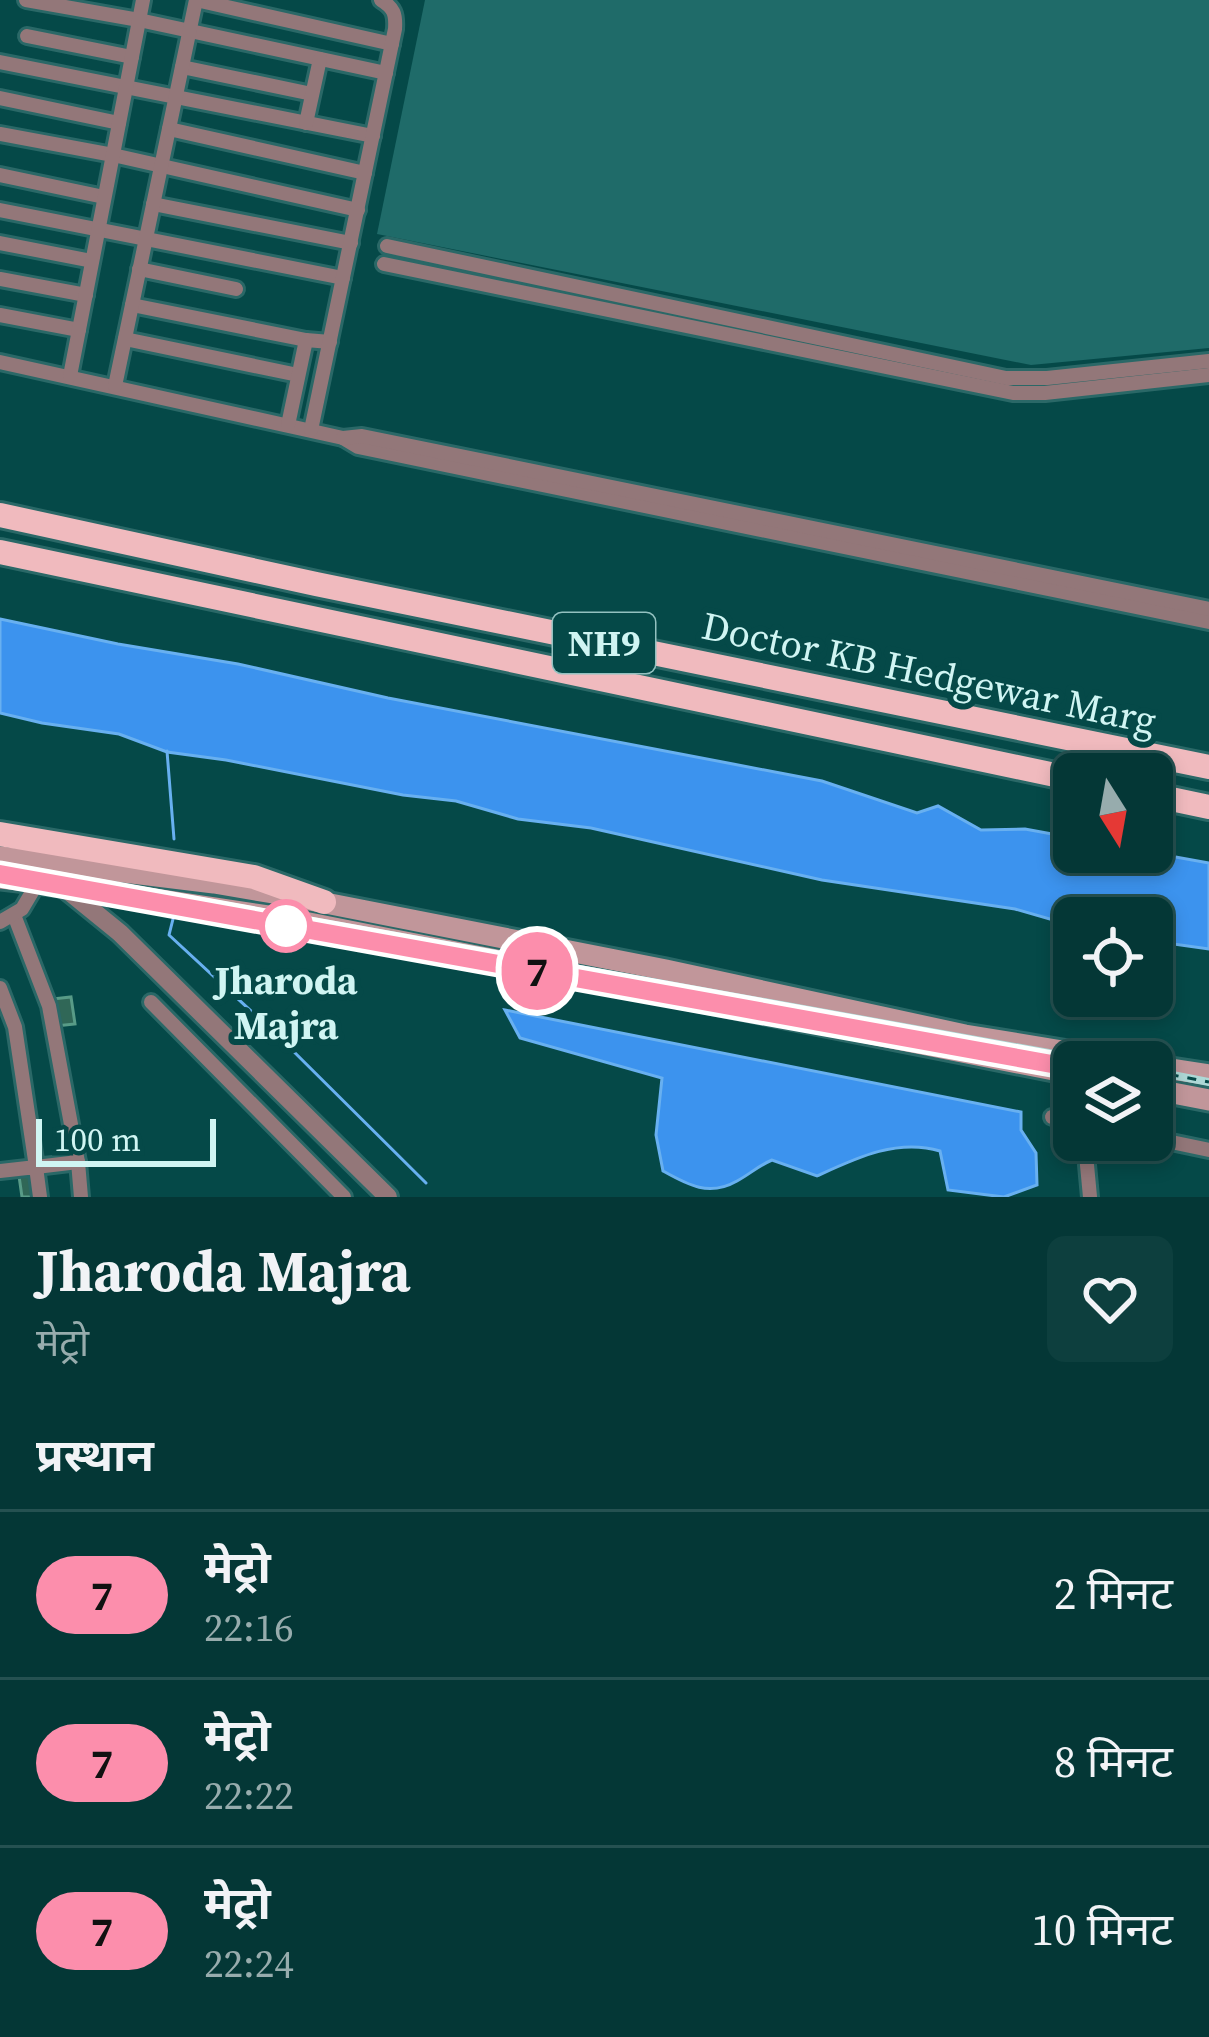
<!DOCTYPE html>
<html lang="hi">
<head>
<meta charset="utf-8">
<style>
  body { margin:0; font-family:"Source Serif 4","Noto Sans Devanagari",serif; background:#0d3f3e; color:#f1f3f6; height:100vh; display:flex; flex-direction:column; font-size:45px; white-space:nowrap }
  * { box-sizing:border-box; margin:0 }
  p { font-size:39px; color:#97acad }
  .icon { flex:none; width:66px; height:66px; fill:none; stroke:currentColor; stroke-width:2; stroke-linecap:round; stroke-linejoin:round }
  .map { position:relative; height:1197px; overflow:hidden }
  .panel { display:flex; flex-direction:column; background:#043736; flex:1 }
  .panel>* { flex:none }
  .badge { padding:0 24px; border-radius:39px; font-size:42px; line-height:78px }
  .needle { width:78px; rotate:169deg }
  .buttons { position:absolute; left:1053px; top:753px; display:grid; gap:24px }
  .buttons a { display:grid; place-items:center; width:120px; height:120px; border-radius:18px; background:#043736; box-shadow:0 6px 18px #0003,0 0 0 3px #255151; font-size:60px }
  .scale { position:absolute; left:36px; bottom:30px; width:180px; box-sizing:border-box; padding-left:12px; border:6px solid #d0f5f3; border-top:0; font-size:33px; line-height:42px; white-space:nowrap; color:#d0f5f3; -webkit-text-stroke:9px #054948; paint-order:stroke }
  .map>.badge { position:absolute; translate:-50% -50%; box-shadow:0 0 0 6px #fff }
  h2 { padding:0 36px; font-size:45px; line-height:108px }
  .round { display:grid; place-items:center; flex:none; width:126px; height:126px; border-radius:18px; background:#0d3f3e }
  .head { display:flex; align-items:center; justify-content:space-between; height:204px; padding:0 36px }
  h1 { font-size:57px; font-weight:700; line-height:90px }
  ul { padding:0; list-style:none }
  li { display:flex; align-items:center; gap:36px; height:168px; padding:0 36px; border-top:3px solid #255151 }
  li div { flex:1 }
  li b { display:block; font-size:45px }
  li em { font-style:normal }
  li .badge { min-width:132px; font-weight:700; text-align:center }
  .map>svg:first-child { display:block }
  .green { fill:#1f6b69 }
  .water { fill:#3c93ee; stroke:#68b0f0; stroke-width:3 }
  .lines { fill:none; stroke-linecap:round; stroke-linejoin:round }
  .stream { stroke:#68b0f0; stroke-width:3 }
  .building { fill:#306757; stroke:#589b87; stroke-width:3 }
  .minor-casing { stroke:#2a6867; stroke-width:20 }
  .tertiary-casing { stroke:#2a6867; stroke-width:24 }
  .secondary-casing { stroke:#2a6867; stroke-width:27 }
  .trunk-casing { stroke:#2a6867; stroke-width:30 }
  .minor { stroke:#937779; stroke-width:14 }
  .tertiary { stroke:#937779; stroke-width:18 }
  .secondary { stroke:#c1969a; stroke-width:21 }
  .trunk { stroke:#f0babe; stroke-width:24 }
  .rail-casing { stroke:#add8d6; stroke-width:8 }
  .rail { stroke:#054948; stroke-width:3; stroke-dasharray:9; stroke-linecap:butt }
  .line-casing { stroke:#fff; stroke-width:27 }
  .line { stroke:#fc8eac; stroke-width:18 }
  .stop-dot { fill:#fff; stroke:#fc8eac; stroke-width:6 }
  .labels { text-anchor:middle; dominant-baseline:central; stroke-width:12; stroke-linejoin:round; paint-order:stroke }
  .shield { fill:#054948; stroke:#93c1c0; stroke-width:3 }
  .shield-label { font-size:36px; font-weight:bold; fill:#d0f5f3 }
  .street-label { font-size:39px; fill:#d0f5f3; stroke:#054948 }
  .stop-label { font-size:39px; font-weight:bold; fill:#d0f5f3; stroke:#054948 }
</style>
</head>
<body>
<div class="map">
<svg width="1209" height="1197" viewBox="0 0 1209 1197">
  <rect width="100%" height="100%" fill="#054948"/>
  <path class="green" d="M425,0H1209V348L1031,365L377,234Z"/>
  <g class="water">
    <path d="M0,619L118,644L238,664L388,698L822,781L917,813L938,806L981,830L1025,829L1074,838V852H1148L1209,863V949L1152,941V918H1074V926L1015,909L822,880L591,828L518,819L456,801L403,795L226,760L167,752L119,734L42,723L0,713Z"/>
    <path d="M505,1010L1021,1112V1130L1036,1153L1037,1185L1004,1197L948,1190L940,1151C897,1138 856,1158 817,1176L772,1160C758,1166 750,1174 737,1181C709,1197 688,1185 663,1171L656,1135L662,1078L520,1038Z"/>
  </g>
  <g class="lines">
    <g class="stream">
      <path d="M167,751L174,839"/>
      <path d="M174,915L169,935L278,1036L426,1183"/>
    </g>
  </g>
  <g class="building">
    <path d="M71,997L75,1024L55,1026L52,999Z"/>
    <path d="M32,1174L36,1197H22L19,1176Z"/>
  </g>
  <g class="lines">
    <defs>
      <g id="minor">
        <path d="M26,0L139,20L386,73"/>
        <path d="M196,0L392,44"/>
        <path d="M27,36L132,57"/>
        <path d="M0,62L373,136"/>
        <path d="M182,67L312,94"/>
        <path d="M0,98L119,123"/>
        <path d="M306,123L320,59"/>
        <path d="M169,129L365,173"/>
        <path d="M0,134L113,155L358,210"/>
        <path d="M0,175L104,197"/>
        <path d="M153,204L351,243"/>
        <path d="M0,210L343,278"/>
        <path d="M0,243L92,261"/>
        <path d="M387,246L1006,378H1047L1209,361"/>
        <path d="M384,264L1013,393H1045L1209,375"/>
        <path d="M139,269L236,289"/>
        <path d="M0,279L86,295"/>
        <path d="M132,305L306,340L330,342"/>
        <path d="M0,315L79,330"/>
        <path d="M125,339L298,375"/>
        <path d="M0,362L343,438L358,447L1209,622"/>
        <path d="M70,376L143,0"/>
        <path d="M115,386L196,0"/>
        <path d="M288,425L306,340"/>
        <path d="M311,430L395,29C396,14 394,8 381,0"/>
        <path d="M343,438L362,436L1209,609"/>
        <path d="M14,915L49,1006L78,1162L81,1197"/>
        <path d="M0,922L22,909L38,882"/>
        <path d="M0,988L15,1027L36,1167L78,1162"/>
        <path d="M151,1002L344,1197"/>
        <path d="M1052,1117L1074,1121"/>
        <path d="M1152,1138L1209,1150"/>
        <path d="M1087,1165L1090,1197"/>
        <path d="M0,1171L36,1167L40,1197"/>
      </g>
      <path id="tertiary" d="M61,885L120,933L388,1197"/>
      <g id="secondary">
        <path d="M0,857L214,883L279,894"/>
        <path d="M0,878L61,885L289,919L1074,1074"/>
        <path d="M310,900L666,970L965,1035L1129,1062"/>
        <path d="M1152,1066L1209,1075"/>
        <path d="M1152,1089L1209,1100"/>
      </g>
      <g id="trunk">
        <path d="M0,515L316,584L1209,767"/>
        <path d="M0,552L1074,779"/>
        <path d="M1152,795L1209,807"/>
        <path d="M0,834L254,877L324,902"/>
      </g>
    </defs>
    <use href="#minor" class="minor-casing"/>
    <use href="#tertiary" class="tertiary-casing"/>
    <use href="#secondary" class="secondary-casing"/>
    <use href="#trunk" class="trunk-casing"/>
    <use href="#minor" class="minor"/>
    <use href="#tertiary" class="tertiary"/>
    <use href="#secondary" class="secondary"/>
    <use href="#trunk" class="trunk"/>
    <defs>
      <g id="rail">
        <path d="M0,865L1099,1062"/>
        <path d="M1152,1071L1209,1082"/>
      </g>
    </defs>
    <use href="#rail" class="rail-casing"/>
    <use href="#rail" class="rail"/>
  </g>
  <g class="lines">
    <defs>
      <path id="line" d="M0,874L1074,1068"/>
    </defs>
    <use href="#line" class="line-casing"/>
    <use href="#line" class="line"/>
  </g>
  <circle class="stop-dot" cx="286" cy="926" r="24"/>
  <g class="labels">
    <rect class="shield" x="553" y="613" width="102" height="60" rx="9"/>
    <g class="shield-label">
      <text x="604" y="643">NH9</text>
    </g>
    <g class="street-label">
      <text transform="translate(929 673) rotate(12)">Doctor KB Hedgewar Marg</text>
    </g>
    <g class="stop-label">
      <text x="286" y="980">Jharoda<tspan x="286" dy="45">Majra</tspan></text>
    </g>
  </g>
</svg>
<div class="buttons">
<a><svg class="needle" viewBox="-14 -14 28 28"><path d="M0-13l5 13h-10z" fill="#e53935"/><path d="M0 13l5-13h-10z" fill="#97acad"/></svg></a>
<a><svg class="icon" aria-label="locate" viewBox="0 0 24 24"><circle cx="12" cy="12" r="6"/><path d="M12 2v4M12 18v4M2 12h4M18 12h4"/></svg></a>
<a><svg class="icon" aria-label="layers" viewBox="0 0 24 24"><path d="M12 4l9 5-9 5-9-5zM3 14l9 5 9-5"/></svg></a>
</div>
<div class="scale">100 m</div>
<b class="badge" style="left:537px;top:971px;background:#fc8eac;color:#111">7</b>
</div>
<section class="panel">
<div class="head"><div><h1>Jharoda Majra</h1><p>मेट्रो</p></div><a class="round"><svg class="icon" aria-label="heart" viewBox="0 0 24 24"><path d="M12 20l-8-8c-3-5 5-10 8-4 3-6 11-1 8 4z"/></svg></a></div>
<h2>प्रस्थान</h2>
<ul>
<li><span class="badge" style="background:#fc8eac;color:#111">7</span><div><b>मेट्रो</b><p>22:16</p></div><em>2 मिनट</em></li>
<li><span class="badge" style="background:#fc8eac;color:#111">7</span><div><b>मेट्रो</b><p>22:22</p></div><em>8 मिनट</em></li>
<li><span class="badge" style="background:#fc8eac;color:#111">7</span><div><b>मेट्रो</b><p>22:24</p></div><em>10 मिनट</em></li>
</ul>
</section>
</body>
</html>
